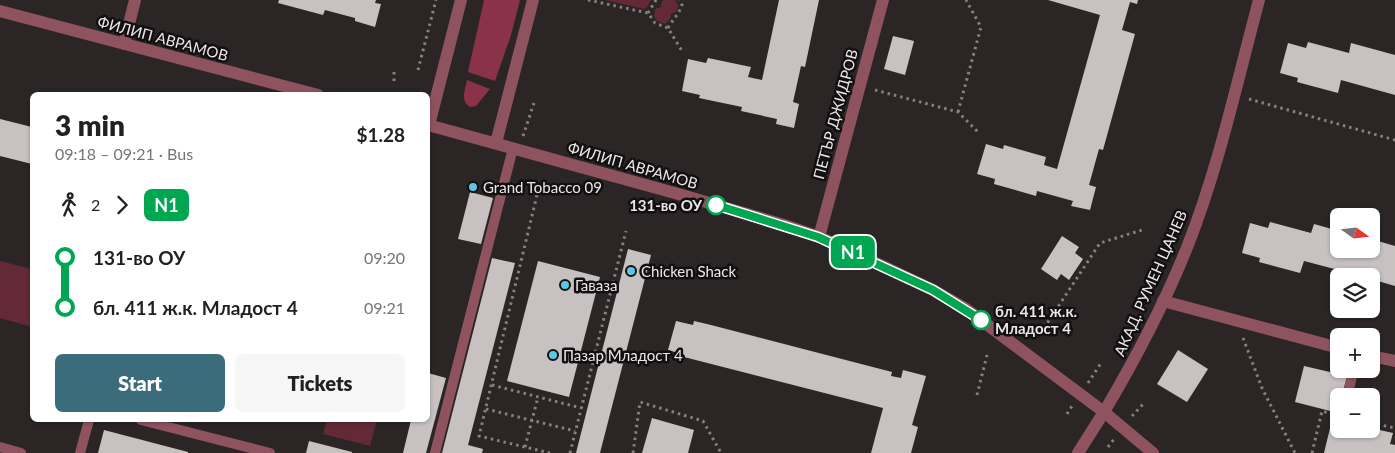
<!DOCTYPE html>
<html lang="en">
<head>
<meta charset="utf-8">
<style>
  body { margin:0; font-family:Lato,sans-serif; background:#f6f6f6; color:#202124; height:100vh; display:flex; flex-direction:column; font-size:19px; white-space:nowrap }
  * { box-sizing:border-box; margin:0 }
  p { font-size:16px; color:#757577 }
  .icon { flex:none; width:28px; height:28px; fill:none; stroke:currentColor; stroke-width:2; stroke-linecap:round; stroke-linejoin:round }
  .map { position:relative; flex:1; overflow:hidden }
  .drawer { position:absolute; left:30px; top:92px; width:400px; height:330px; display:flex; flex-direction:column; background:#fff; border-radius:8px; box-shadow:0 1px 4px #0004 }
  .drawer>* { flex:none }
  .badge { padding:0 10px; border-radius:8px; font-size:18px; line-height:32px }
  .needle { width:32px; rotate:105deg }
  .buttons { position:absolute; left:1330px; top:208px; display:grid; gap:10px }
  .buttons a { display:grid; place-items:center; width:50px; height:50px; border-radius:8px; background:#fff; box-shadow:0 1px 4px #0004; font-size:25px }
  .map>.badge { position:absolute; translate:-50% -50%; box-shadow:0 0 0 2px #fff }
  .legs { display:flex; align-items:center; gap:8px; height:55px; padding:0 25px; font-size:16px }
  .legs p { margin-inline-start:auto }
  .headline { display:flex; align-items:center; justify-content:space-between; height:85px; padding:0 25px }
  h1 { font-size:28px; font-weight:800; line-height:38px }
  .cta { display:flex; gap:10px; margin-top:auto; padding:10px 25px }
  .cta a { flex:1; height:58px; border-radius:8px; background:#3a6c7b; color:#fff; font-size:20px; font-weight:800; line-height:58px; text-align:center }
  .cta a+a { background:#f6f6f6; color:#202124 }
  ul { padding:0 25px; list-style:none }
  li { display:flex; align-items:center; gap:18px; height:50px; font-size:19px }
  li i { display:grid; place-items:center; width:8px; height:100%; margin:0 6px; background:currentColor }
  li i::after { content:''; width:12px; height:12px; margin:-6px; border:4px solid; border-radius:50%; background:#fff }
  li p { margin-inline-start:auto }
  li:first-child i { background:linear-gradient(#0000 50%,currentColor 0) }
  li:last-child i { background:linear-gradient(currentColor 50%,#0000 0) }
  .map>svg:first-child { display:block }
  .green { fill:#632936 }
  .forest { fill:#893248 }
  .building { fill:#c8c1c2 }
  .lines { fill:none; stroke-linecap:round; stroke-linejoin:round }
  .path { stroke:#868081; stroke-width:3; stroke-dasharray:2.5 4; stroke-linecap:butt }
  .service { stroke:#8f535f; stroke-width:10 }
  .minor { stroke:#8f535f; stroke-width:12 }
  .tertiary { stroke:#8f535f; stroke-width:12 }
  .line-1-casing { stroke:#fff; stroke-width:11 }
  .line-1 { stroke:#00a651; stroke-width:8 }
  .poi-dot { fill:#59c8e5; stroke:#120f10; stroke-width:2 }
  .stop-1-dot { fill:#fff; stroke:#00a651; stroke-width:2.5 }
  .labels { text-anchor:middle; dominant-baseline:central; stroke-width:5; stroke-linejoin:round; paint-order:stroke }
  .street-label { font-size:15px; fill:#ebe7e8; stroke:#120f10 }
  .poi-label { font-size:15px; fill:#ebe7e8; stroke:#120f10; text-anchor:start }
  .stop-label { font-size:15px; font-weight:bold; fill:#ebe7e8; stroke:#120f10; text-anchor:end }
</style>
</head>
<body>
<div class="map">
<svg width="1395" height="453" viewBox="0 0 1395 453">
  <rect width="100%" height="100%" fill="#2b2526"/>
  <g class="green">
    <path d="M605,0H651L647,7L644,9Z"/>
    <path d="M664,0H675L678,5L677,11L671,14L670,19L665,24L657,21L654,16L655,9L661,7L662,1Z"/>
    <path d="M0,261L32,269V327L0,318Z"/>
    <path d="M327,420H377L370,446L323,434Z"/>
  </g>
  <g class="forest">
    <path d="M484,0H520L511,35L495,81L468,72Z"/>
    <path d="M467,80L490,89L476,106L470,107C460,101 465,90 467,80Z"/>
  </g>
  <g class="building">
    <path d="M279,0H376L375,3L381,4L375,27L355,21V18L325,10L323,15L278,3Z"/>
    <path d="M779,0H819L805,67L801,66L793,102L799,104L794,128L776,124L777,119L741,111L742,107L699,98L700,95L682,91L688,59L706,63L708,58L751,67L748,77L762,80Z"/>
    <path d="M1048,0H1138L1137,4L1130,2L1122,30L1135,34L1103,150L1099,149L1089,185L1096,187L1090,210L1071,206L1073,201L1037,191L1036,196L994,184L995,179L977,174L986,144L1003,149L1004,145L1046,157L1044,165L1057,169L1100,15Z"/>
    <path d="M893,36L914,41L905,75L884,69Z"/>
    <path d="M1308,42L1349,53L1351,43L1395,55V95L1341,80L1338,93L1297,82L1298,78L1280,73L1288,43L1306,48Z"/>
    <path d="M0,119L32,127V164L0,156Z"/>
    <path d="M470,192L493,198L481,244L458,239Z"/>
    <path d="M1270,222L1311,233L1314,224L1339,231V249H1371V239L1395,246V286L1371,279V276H1361L1304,261L1300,273L1259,262L1260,258L1242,253L1250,223L1268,228Z"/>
    <path d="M1062,236L1079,247L1075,253L1083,259L1069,280L1061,274L1057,280L1041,269Z"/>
    <path d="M628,249L651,255L600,453H576Z"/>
    <path d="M492,258L515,263L468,445L483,449L482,453H442Z"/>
    <path d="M538,261L600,277L569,397L507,381Z"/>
    <path d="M676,321L693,325L694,321L711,325L892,372L891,376L901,378L903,370L926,376L912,425L918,427L911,453H871L883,408L684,357L685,355L668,350Z"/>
    <path d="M1178,350L1208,369L1187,402L1157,384Z"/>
    <path d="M1304,366L1347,376L1342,396H1339L1338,413L1295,402Z"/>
    <path d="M428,373L446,378L426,453H403L411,420H428Z"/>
    <path d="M652,418L694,430L688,453H642Z"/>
    <path d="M1331,424L1339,425V429L1371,428L1393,433L1390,444L1395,445V453H1324Z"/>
    <path d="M104,430L188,452V453H98Z"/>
    <path d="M309,441L352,452V453H306Z"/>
  </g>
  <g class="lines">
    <g class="path">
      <path d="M588,0L648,13L655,23L668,28L682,51"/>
      <path d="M648,13L656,0"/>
      <path d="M668,28C673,19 679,14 682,5L679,0"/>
      <path d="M418,70L436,0"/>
      <path d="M394,72V85"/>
      <path d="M875,90L958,112L978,132"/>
      <path d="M1249,99L1395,140"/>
      <path d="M958,112L981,27L966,0"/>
      <path d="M523,136L534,103"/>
      <path d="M537,195L479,436L550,453"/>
      <path d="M1044,328L1100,243L1142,230"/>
      <path d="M1243,338L1262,388L1295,453"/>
      <path d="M1088,383L1101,363"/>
      <path d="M492,385L581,408"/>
      <path d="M977,395L987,355"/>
      <path d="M486,409L575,431"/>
      <path d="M1067,414L1072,406"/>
      <path d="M1132,416L1145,402"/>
      <path d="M1371,423L1395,428"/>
      <path d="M525,447L538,397"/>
      <path d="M1108,447L1114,439"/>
      <path d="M570,453L626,231"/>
      <path d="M633,453L640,402L703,421L721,453"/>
      <path d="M1312,453L1322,411L1339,416"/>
    </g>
    <g class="service">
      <path d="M1347,396L1354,369"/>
      <path d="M141,420L270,453"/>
      <path d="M0,447L21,453"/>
      <path d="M80,453L89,420"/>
      <path d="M435,453L513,148"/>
    </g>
    <g class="minor">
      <path d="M124,44L135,0"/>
      <path d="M429,125L461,0"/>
      <path d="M496,143L533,0"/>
      <path d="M819,237L883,0"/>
      <path d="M1163,301L1339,348"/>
      <path d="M1371,356L1395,361"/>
      <path d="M1104,412C1136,358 1165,303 1188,245C1219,166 1237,82 1259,0"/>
    </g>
    <g class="tertiary">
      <path d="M0,11L318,95"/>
      <path d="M428,125L682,195L784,225L819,237L876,263L933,290L966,309L1104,412L1153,453"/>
      <path d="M1078,453L1104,412"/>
    </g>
  </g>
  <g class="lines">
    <defs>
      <path id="line-1" d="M716,205L818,237L933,290L981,320"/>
    </defs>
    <use href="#line-1" class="line-1-casing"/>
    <use href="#line-1" class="line-1"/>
  </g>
  <g class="poi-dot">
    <circle cx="473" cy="187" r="5"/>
    <circle cx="631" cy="271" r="5"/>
    <circle cx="565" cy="285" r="5"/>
    <circle cx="553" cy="355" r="5"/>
  </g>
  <g class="stop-1-dot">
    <circle cx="716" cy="205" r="9"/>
    <circle cx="981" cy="320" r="9"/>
  </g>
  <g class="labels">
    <g class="street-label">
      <text transform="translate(163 38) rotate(15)">ФИЛИП АВРАМОВ</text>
      <text transform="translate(835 114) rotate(-75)">ПЕТЪР ДЖИДРОВ</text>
      <text transform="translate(633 165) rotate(16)">ФИЛИП АВРАМОВ</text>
      <text transform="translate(1150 283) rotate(-66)">АКАД. РУМЕН ЦАНЕВ</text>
    </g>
    <g class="poi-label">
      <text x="483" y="187">Grand Tobacco 09</text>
      <text x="641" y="271">Chicken Shack</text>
      <text x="575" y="285">Гаваза</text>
      <text x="563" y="355">Пазар Младост 4</text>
    </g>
    <g class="stop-label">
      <text x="702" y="205">131-во ОУ</text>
      <text x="995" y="311" text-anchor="start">бл. 411 ж.к.<tspan x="995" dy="17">Младост 4</tspan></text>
    </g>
  </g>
</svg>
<div class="buttons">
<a><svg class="needle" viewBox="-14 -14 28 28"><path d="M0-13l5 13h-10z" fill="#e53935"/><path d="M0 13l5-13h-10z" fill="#757577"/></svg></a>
<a><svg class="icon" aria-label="layers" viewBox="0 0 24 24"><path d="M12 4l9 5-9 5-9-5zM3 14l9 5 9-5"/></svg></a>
<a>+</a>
<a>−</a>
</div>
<b class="badge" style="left:853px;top:252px;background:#00a651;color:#fff">N1</b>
<section class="drawer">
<div class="headline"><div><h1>3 min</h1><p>09:18 – 09:21 · Bus</p></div><b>$1.28</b></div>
<div class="legs"><svg class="icon" aria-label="walk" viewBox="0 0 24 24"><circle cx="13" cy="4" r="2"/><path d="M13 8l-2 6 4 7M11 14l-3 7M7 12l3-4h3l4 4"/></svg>2<svg class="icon" aria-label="forward" viewBox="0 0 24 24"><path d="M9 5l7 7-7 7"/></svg><b class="badge" style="background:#00a651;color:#fff">N1</b></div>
<ul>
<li><i style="color:#00a651"></i><b>131-во ОУ</b><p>09:20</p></li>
<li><i style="color:#00a651"></i><b>бл. 411 ж.к. Младост 4</b><p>09:21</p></li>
</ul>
<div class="cta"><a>Start</a><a>Tickets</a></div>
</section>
</div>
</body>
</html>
